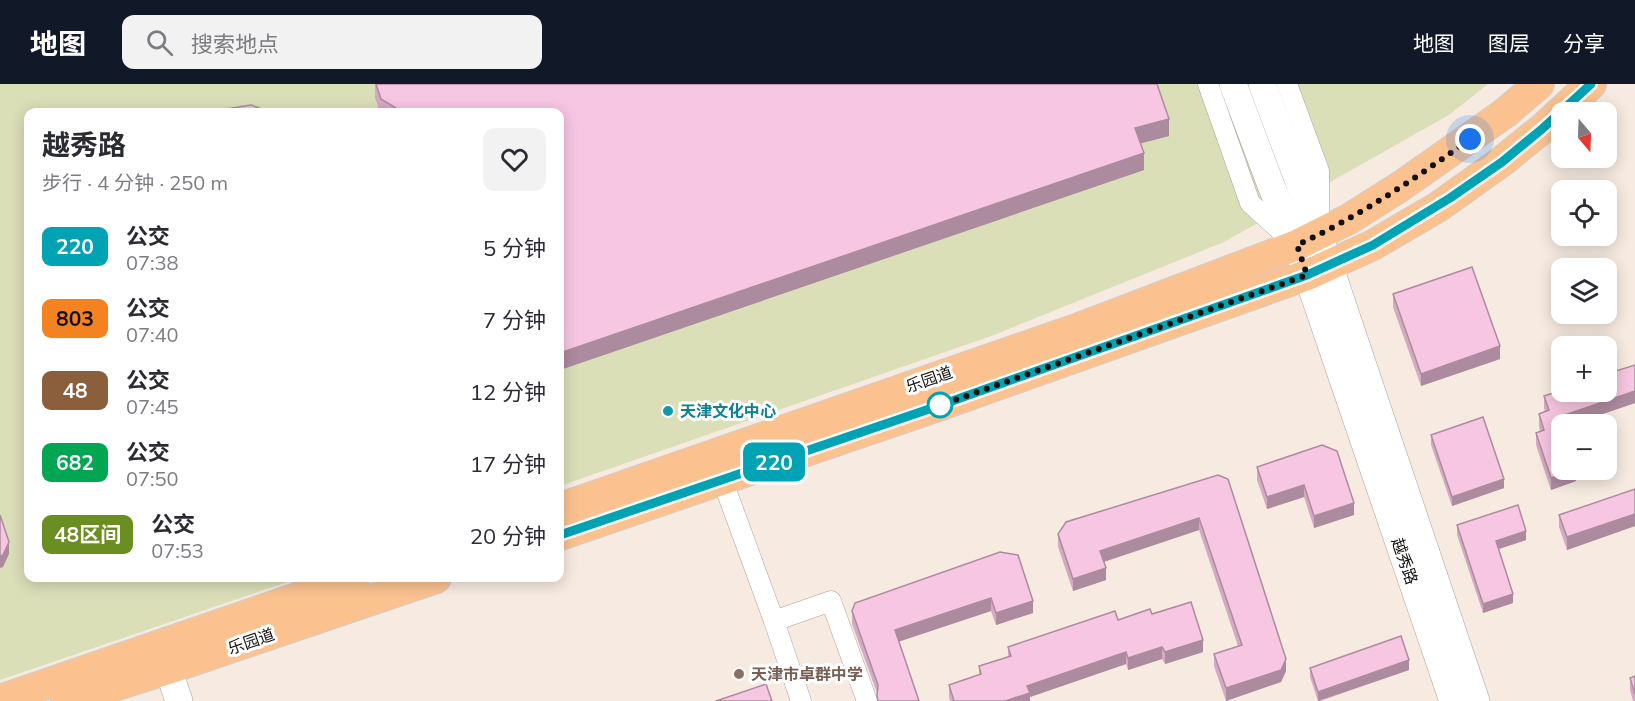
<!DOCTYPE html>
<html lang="zh">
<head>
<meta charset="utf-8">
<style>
  body { margin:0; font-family:Mulish,"Noto Sans SC",sans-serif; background:#f2f2f3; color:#2b2b33; height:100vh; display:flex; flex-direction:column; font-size:22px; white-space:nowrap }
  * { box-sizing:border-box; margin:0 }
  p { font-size:20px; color:#7c7c81 }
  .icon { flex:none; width:33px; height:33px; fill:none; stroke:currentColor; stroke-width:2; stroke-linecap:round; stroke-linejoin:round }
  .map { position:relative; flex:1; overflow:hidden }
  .side { position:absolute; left:24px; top:24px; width:540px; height:474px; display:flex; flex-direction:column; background:#fff; border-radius:12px; box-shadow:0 3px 15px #0003 }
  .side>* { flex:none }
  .badge { padding:0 12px; border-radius:9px; font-size:21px; line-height:39px }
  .needle { width:39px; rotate:161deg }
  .controls { position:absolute; left:1551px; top:18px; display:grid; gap:12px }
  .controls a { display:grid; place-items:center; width:66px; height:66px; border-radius:12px; background:#fff; box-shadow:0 3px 15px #0003; font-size:30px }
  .you { position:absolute; width:30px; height:30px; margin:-15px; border:4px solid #fff; border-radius:50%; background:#1a73e8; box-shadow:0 0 0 9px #1a73e833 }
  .map>.badge { position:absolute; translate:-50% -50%; box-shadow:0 0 0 3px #fff }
  .round { display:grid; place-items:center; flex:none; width:63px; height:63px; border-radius:12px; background:#f2f2f3 }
  .summary { display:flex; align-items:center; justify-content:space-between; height:102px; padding:0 18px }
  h1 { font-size:28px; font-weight:700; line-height:45px }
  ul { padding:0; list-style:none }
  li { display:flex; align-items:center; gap:18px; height:72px; padding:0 18px }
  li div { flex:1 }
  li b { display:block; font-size:22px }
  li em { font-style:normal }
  li .badge { min-width:66px; font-weight:700; text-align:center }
  header { display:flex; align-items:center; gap:36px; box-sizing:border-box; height:84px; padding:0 30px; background:#111827; color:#fff }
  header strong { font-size:28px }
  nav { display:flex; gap:33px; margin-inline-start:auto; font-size:21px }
  .search { width:420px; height:54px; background:#f2f2f3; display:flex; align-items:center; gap:15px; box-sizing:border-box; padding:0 21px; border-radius:12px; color:#7c7c81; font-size:22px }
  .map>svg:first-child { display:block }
  .green { fill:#dbdfb8 }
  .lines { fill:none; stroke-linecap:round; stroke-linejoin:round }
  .street-casing { stroke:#aca198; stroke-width:21 }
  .secondary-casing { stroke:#aca198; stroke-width:28 }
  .primary-casing { stroke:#d0cfce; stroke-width:32 }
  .street { stroke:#fff; stroke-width:20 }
  .secondary { stroke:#fff; stroke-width:27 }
  .primary { stroke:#fbc290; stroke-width:30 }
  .wall { fill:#d4aac2 }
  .shaded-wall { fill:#ad8b9e }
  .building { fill:#f7c6e2; stroke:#ad8b9e; stroke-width:1.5 }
  .line-casing { stroke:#fff; stroke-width:14 }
  .line { stroke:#00a3b4; stroke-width:9 }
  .walk { stroke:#14100c; stroke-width:6; stroke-dasharray:0 10.8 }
  .stop-dot { fill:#fff; stroke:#00a3b4; stroke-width:3 }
  .culture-dot { fill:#0f9aa8; stroke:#fff; stroke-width:2 }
  .education-dot { fill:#8d6e63; stroke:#fff; stroke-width:2 }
  .labels { text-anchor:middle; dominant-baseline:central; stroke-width:6; stroke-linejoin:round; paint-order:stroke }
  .street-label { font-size:16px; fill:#14100c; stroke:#fff }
  .culture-label { font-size:16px; font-weight:bold; fill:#0d838f; stroke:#fff; text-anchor:start }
  .education-label { font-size:16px; font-weight:bold; fill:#785e54; stroke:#fff; text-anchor:start }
</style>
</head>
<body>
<header>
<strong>地图</strong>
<div class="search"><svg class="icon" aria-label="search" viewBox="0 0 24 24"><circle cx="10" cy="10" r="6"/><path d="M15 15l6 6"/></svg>搜索地点</div>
<nav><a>地图</a><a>图层</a><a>分享</a></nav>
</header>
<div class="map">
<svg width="1635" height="617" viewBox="0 0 1635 617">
  <rect width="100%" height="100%" fill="#f7ebe1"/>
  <path class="green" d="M0,0H1488L1449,31L1224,158L994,251L560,402V28H28V494H299L0,596Z"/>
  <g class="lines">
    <defs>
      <g id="street">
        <path d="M1208,0L1250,119L1292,157"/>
        <path d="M1287,0L1319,87V139"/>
        <path d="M722,395L774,537L801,617"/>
        <path d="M774,537L831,517L867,617"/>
      </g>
      <g id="secondary">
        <path d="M1233,0L1272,104L1297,161L1453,617"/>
        <path d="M1262,0L1319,151L1476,617"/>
        <path d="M161,564L179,617"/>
      </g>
      <g id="primary">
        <path d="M560,424L1079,244L1297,161L1349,135L1401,102L1505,29L1539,0"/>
        <path d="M560,451L938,322L1307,191L1373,161L1438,123L1501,78L1542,45L1591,0"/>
        <path d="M0,616L355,494"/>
        <path d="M66,617L168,585L436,494"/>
      </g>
    </defs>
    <use href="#street" class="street-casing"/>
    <use href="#secondary" class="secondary-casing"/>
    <use href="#primary" class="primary-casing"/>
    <use href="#street" class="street"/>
    <use href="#secondary" class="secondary"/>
    <use href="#primary" class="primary"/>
  </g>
  <g class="wall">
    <path d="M375,0H1157L1169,52L1140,59L1144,86L560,286V28H380L375,14Z"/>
    <path d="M1393,210L1500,275L1421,302L1393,223Z"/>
    <path d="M1544,312L1635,319L1573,340H1562L1576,386V397L1551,406L1536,361V349L1540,347L1539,342V330L1545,328L1544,324Z"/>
    <path d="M1431,351L1504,404L1452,422L1431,361Z"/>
    <path d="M1257,383L1354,419V431L1314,444L1304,413L1267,425L1257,396Z"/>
    <path d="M1218,391L1286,587L1281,598L1226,617L1214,582V570L1238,562L1199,446L1104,478L1106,496L1073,507L1058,463V450Z"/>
    <path d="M1635,405V442L1567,466L1559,443V431Z"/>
    <path d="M1457,441L1526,456L1499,465L1513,519L1483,529L1457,451Z"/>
    <path d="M1000,468L1033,529L996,541L991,527L899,557L919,617H877V609L852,540V527Z"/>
    <path d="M1152,530L1203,568L1165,580L1162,575L1128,586L1126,580L1030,613V617H950L949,613V601L979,591V582L1008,573V563L1118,536Z"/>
    <path d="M1310,584L1409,586L1320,617H1318L1310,593Z"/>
    <path d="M1635,592V617H1633L1630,606V594Z"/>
  </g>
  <g class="shaded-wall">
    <path d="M1169,35V52L1135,61V44Z"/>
    <path d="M1144,69V86L560,286V269Z"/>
    <path d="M1500,262V275L1421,302V290Z"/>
    <path d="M1635,307V319L1573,340H1562L1559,333Z"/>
    <path d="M1574,386H1576V397L1551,406V394Z"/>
    <path d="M1504,395V404L1452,422V413Z"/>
    <path d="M1304,401V413L1267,425V413Z"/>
    <path d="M1354,419V431L1314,444V432Z"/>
    <path d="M1635,430V442L1567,466V453Z"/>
    <path d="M1199,434V446L1100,479V467Z"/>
    <path d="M1526,447V456L1496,466V457Z"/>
    <path d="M9,458V470L3,483L0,484V472Z"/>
    <path d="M1106,484V496L1073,507V495Z"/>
    <path d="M1513,510V519L1483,529V520Z"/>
    <path d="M991,514V527L895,559V546Z"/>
    <path d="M1033,517V529L996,541V529Z"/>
    <path d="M1203,556V568L1165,580V568Z"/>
    <path d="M1162,563V575L1128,586V574Z"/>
    <path d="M1126,568V580L1030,613V617H1005L1027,602Z"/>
    <path d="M1286,575V587L1281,598L1226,617V604Z"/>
    <path d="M1409,576V586L1318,617V608Z"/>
  </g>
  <g class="building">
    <path d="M376,0H1157L1169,35L1135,44L1144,69L560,269V28H395L396,24L381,15Z"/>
    <path d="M251,21L269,28H208Z"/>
    <path d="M1472,183L1500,262L1421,290L1393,210Z"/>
    <path d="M1635,281V307L1559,333L1562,341V386H1574L1551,394L1536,349L1544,346L1539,330L1549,326L1544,312L1562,306V308H1606V290Z"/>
    <path d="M1483,333L1504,395L1452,413L1431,351Z"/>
    <path d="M1322,361L1337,367L1354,419L1314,432L1304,401L1267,413L1257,383Z"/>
    <path d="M1218,391L1228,395L1286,575L1281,586L1226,604L1214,570L1242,561L1199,434L1100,467L1106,484L1073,495L1058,450L1066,438Z"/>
    <path d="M1635,405V430L1567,453L1559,431Z"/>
    <path d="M1518,421L1526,447L1496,457L1513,510L1483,520L1457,441Z"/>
    <path d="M0,431L9,458L3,471L0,472Z"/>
    <path d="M1000,468L1018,471L1033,517L996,529L991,514L895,546L919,617H878L877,612L878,601L852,527L855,519Z"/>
    <path d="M1191,518L1203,556L1165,568L1162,563L1128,574L1126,568L1027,602L1030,609L1005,617H954L949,601L981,590L979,582L1011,572L1008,563L1115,527L1118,536L1150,525L1152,530Z"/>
    <path d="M1401,552L1409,576L1318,608L1310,584Z"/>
    <path d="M1635,592V610L1630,594Z"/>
    <path d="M766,600L772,617H716Z"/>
  </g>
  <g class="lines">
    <defs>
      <path id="line" d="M560,451L938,322L1307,191L1373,161L1450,114L1502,78L1542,45L1591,0"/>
    </defs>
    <use href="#line" class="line-casing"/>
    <use href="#line" class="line"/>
    <path class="walk" d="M940,321L938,322L1307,191L1297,161C1358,133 1415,95 1470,55"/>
  </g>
  <circle class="stop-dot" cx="940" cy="321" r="12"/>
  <circle class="culture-dot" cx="668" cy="327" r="6"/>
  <circle class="education-dot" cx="739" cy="590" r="6"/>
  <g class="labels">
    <g class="street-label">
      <text transform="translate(929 295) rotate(-19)">乐园道</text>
      <text transform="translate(1405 477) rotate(71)">越秀路</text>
      <text transform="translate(251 557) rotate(-19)">乐园道</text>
    </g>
    <g class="culture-label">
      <text x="680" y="327">天津文化中心</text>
    </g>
    <g class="education-label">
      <text x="751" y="590">天津市卓群中学</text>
    </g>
  </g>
</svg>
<div class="controls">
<a><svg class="needle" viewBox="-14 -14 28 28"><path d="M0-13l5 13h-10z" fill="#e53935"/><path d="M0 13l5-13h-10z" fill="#7c7c81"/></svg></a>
<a><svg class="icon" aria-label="locate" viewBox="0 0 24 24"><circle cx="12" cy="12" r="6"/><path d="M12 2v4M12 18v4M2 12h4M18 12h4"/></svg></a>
<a><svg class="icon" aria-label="layers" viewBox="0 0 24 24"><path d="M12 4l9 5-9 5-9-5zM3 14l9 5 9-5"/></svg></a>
<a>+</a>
<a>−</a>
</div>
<div class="you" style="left:1470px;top:55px"></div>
<b class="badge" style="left:774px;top:378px;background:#00a3b4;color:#fff">220</b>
<section class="side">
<div class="summary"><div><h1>越秀路</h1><p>步行 · 4 分钟 · 250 m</p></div><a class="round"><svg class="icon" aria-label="heart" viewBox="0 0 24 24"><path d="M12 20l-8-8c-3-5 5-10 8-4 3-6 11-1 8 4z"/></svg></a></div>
<ul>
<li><span class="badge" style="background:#00a3b4;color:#fff">220</span><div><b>公交</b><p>07:38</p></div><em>5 分钟</em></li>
<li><span class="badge" style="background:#f58220;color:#111">803</span><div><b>公交</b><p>07:40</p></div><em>7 分钟</em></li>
<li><span class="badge" style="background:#8b5e3c;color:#fff">48</span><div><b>公交</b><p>07:45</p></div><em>12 分钟</em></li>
<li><span class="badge" style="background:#00a651;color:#fff">682</span><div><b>公交</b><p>07:50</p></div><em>17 分钟</em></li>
<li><span class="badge" style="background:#6b8e23;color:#fff">48区间</span><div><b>公交</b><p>07:53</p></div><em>20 分钟</em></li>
</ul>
</section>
</div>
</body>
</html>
